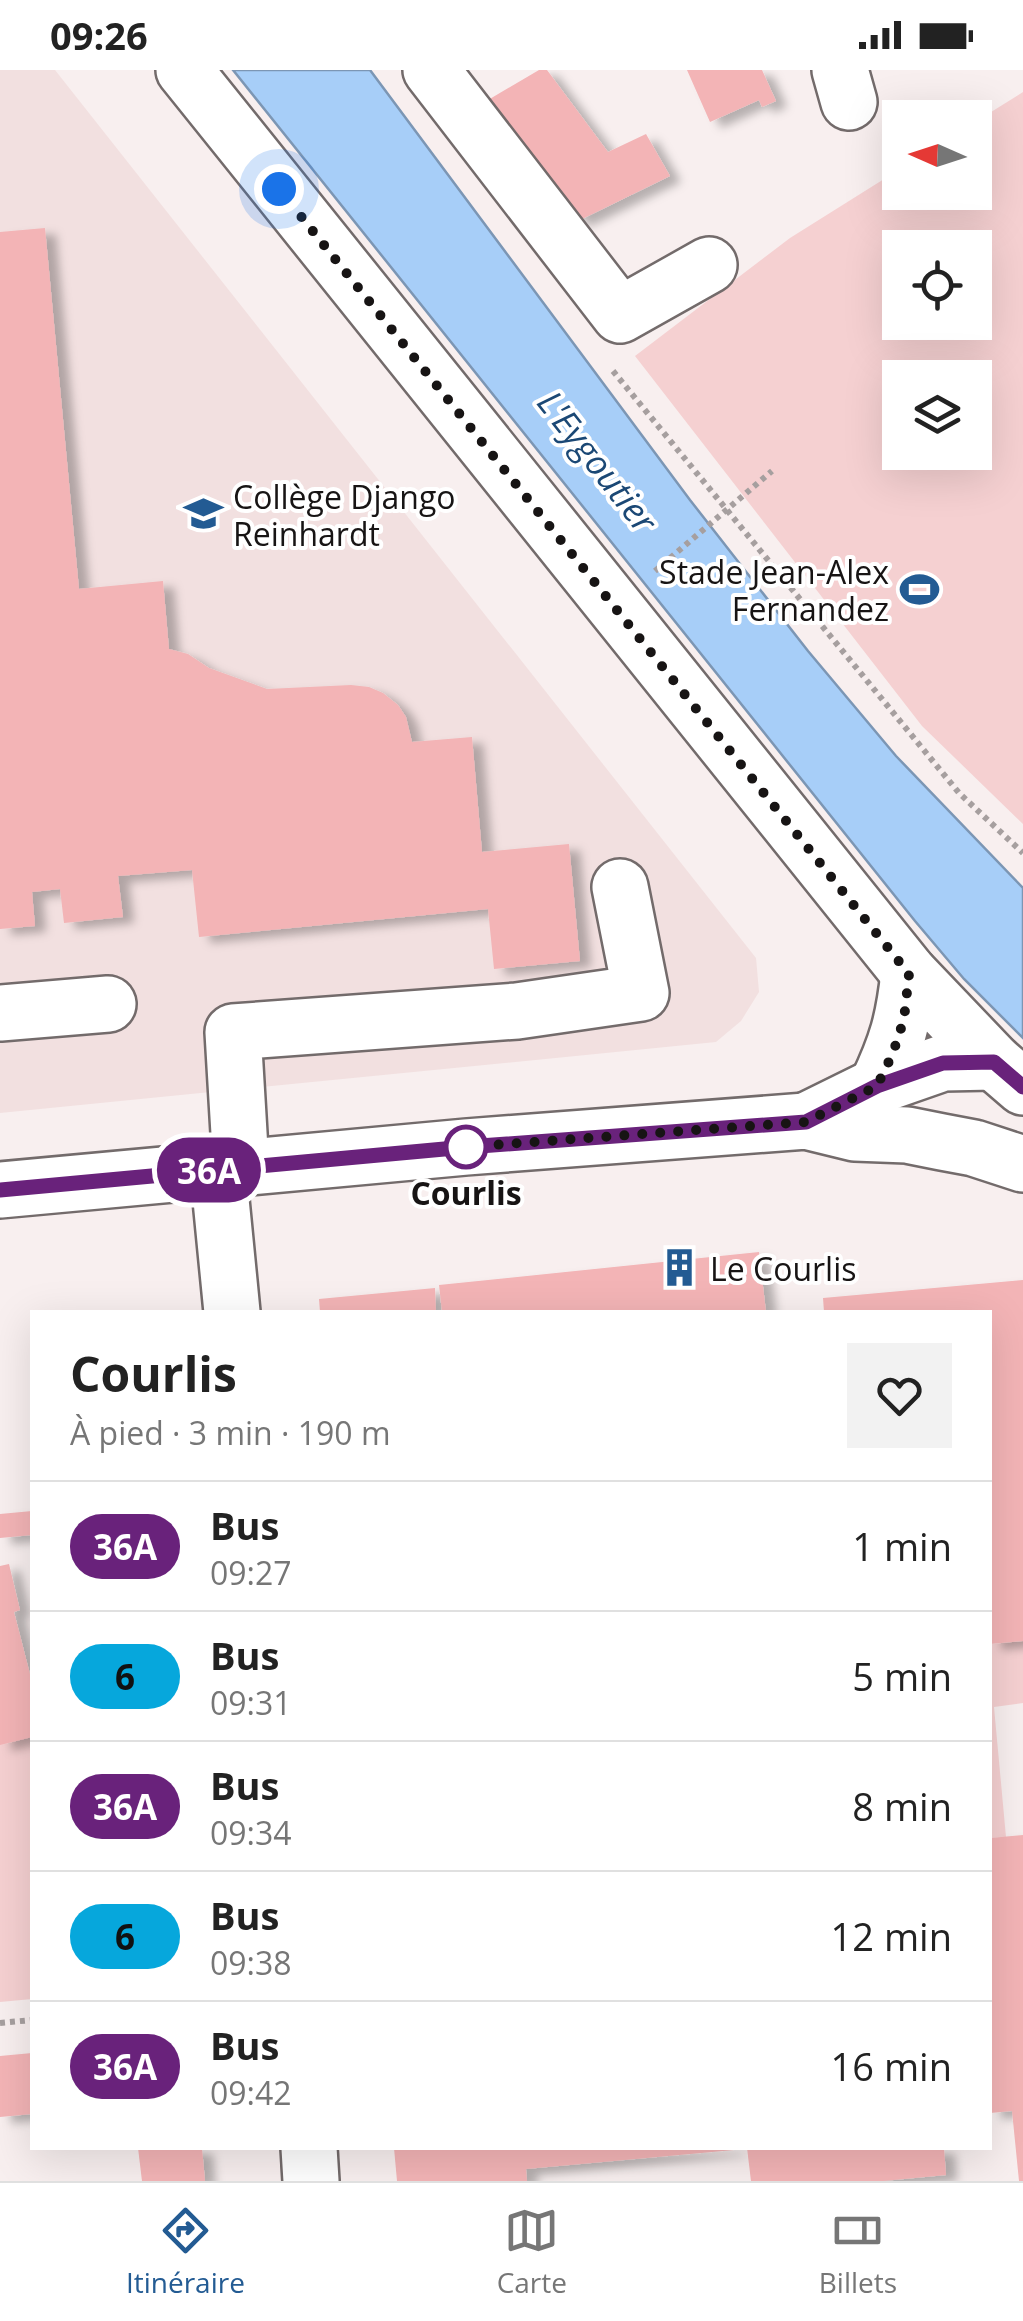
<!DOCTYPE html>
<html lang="fr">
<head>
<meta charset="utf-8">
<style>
  body { margin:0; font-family:"Open Sans",sans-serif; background:#f2f2f2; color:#222; height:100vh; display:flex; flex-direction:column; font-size:38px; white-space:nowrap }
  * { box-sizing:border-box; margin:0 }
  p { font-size:32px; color:#767676 }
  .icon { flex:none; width:55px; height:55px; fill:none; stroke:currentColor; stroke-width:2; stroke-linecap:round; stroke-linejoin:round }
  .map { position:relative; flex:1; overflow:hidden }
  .drawer { position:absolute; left:30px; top:1240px; width:962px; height:840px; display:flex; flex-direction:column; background:#fff; border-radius:0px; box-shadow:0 10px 40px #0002 }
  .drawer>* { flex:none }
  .badge { padding:0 20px; border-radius:32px; font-size:35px; line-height:65px }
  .needle { width:65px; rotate:273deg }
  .fabs { position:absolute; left:882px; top:30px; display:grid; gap:20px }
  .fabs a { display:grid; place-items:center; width:110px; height:110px; border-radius:0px; background:#fff; box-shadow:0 10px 40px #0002; font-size:50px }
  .you { position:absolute; width:50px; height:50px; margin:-25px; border:8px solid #fff; border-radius:50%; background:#1a73e8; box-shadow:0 0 0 15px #1a73e833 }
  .map>.badge { position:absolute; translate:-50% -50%; box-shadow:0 0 0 5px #fff }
  .round { display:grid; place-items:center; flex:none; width:105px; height:105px; border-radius:0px; background:#f2f2f2 }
  .head { display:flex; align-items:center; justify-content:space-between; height:170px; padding:0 40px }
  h1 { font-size:48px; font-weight:700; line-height:75px }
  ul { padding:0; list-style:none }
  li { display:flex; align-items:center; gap:30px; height:130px; padding:0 40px; border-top:2px solid #e0e0e0 }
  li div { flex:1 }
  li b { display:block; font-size:38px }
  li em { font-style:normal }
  li .badge { min-width:110px; font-weight:700; text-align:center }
  .status { display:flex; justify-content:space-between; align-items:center; height:70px; padding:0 50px; background:#fff; direction:ltr }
  .status svg { height:28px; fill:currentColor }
  .tab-bar { display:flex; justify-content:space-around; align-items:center; height:140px; border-top:2px solid #e0e0e0; background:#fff; font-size:28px; color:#767676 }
  .tab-bar a { display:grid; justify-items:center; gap:5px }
  .tab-bar .current { color:#235b93 }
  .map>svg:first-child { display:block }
  .built { fill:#f2e0e0 }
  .green { fill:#f5d0d1; fill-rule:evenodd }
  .water { fill:#a7cef8; stroke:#7c96b4; stroke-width:2.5 }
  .building { fill:#f3b4b6; filter:url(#shadow) }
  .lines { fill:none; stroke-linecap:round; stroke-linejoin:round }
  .minor-casing { stroke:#736b6b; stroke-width:60 }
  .path { stroke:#a69f9f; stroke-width:6; stroke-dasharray:5 5; stroke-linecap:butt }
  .minor { stroke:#fff; stroke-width:55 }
  .line-casing { stroke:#fff; stroke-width:22 }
  .line { stroke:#69227b; stroke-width:15 }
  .walk { stroke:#171414; stroke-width:10; stroke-dasharray:0 18 }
  .stop-dot { fill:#fff; stroke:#69227b; stroke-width:5 }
  .labels { text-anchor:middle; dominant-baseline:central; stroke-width:8; stroke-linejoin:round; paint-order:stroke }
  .poi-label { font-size:32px; fill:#171414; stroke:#fff; text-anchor:start }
  .stop-label { font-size:32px; font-weight:bold; fill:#171414; stroke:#fff }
  .water-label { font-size:35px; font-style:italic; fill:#1b4875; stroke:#fff }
</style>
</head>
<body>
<div class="status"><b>09:26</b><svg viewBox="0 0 49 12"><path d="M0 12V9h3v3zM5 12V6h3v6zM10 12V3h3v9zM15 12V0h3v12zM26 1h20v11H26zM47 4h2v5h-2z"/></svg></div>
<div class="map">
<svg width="1023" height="2111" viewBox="0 0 1023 2111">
  <defs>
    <filter id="shadow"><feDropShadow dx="11" dy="6" stdDeviation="5" flood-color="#0004"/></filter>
  </defs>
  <rect width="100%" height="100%" fill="#f8efef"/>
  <path class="built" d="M0,0H55L756,888L759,922L741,951L716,972L0,1043Z"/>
  <g class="green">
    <path d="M1023,22V754L922,656L635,286L790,168L900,99V122H975V52ZM900,178H975V252H900ZM900,308H975V382H900Z"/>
    <path d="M1023,1571V1633L994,1637L1006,1767L990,1768V1574Z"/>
    <path d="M32,1666V1929L0,1932V1674Z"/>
  </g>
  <path class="water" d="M233,0H370L690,430L808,581L896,686L1023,818V968L964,909L915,851Z"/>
  <g class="building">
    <path d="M539,0H547L608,82L646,64L670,106L578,151L488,30Z"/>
    <path d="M687,0H762L776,31L762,37L759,30L710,52Z"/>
    <path d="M45,158L79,519L163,511L169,579L188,584L209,598L267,619L351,615L369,617L383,623L398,635L406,647L412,672L472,667L482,782L569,774L580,891L494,899L488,839L199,867L192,800L118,806L123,847L64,853L60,819L32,822L35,856L0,859V162Z"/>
    <path d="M759,1182L766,1242H442L439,1215Z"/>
    <path d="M1023,1210V1571L990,1574V1242H824L823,1228Z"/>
    <path d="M435,1218L436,1242H320L319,1229Z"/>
    <path d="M32,1441V1465L0,1468V1444Z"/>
    <path d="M9,1494L20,1540L14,1542L32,1612V1667L0,1675V1496Z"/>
    <path d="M1023,1765V2111H1019L1012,2041L990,2043V1768Z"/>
    <path d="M32,1983V2044L0,2047V1986Z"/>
    <path d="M138,2078H202L205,2111H142Z"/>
    <path d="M394,2078H734V2080L526,2099L527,2111H397Z"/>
    <path d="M747,2078H944L946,2105L883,2111H751Z"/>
  </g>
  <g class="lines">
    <defs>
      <g id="minor">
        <path d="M184,0L909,903L994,992L1023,1017"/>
        <path d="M431,0L620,245L709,195"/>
        <path d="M840,0L849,32"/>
        <path d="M0,943L108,934"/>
        <path d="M877,1016C897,974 904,950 909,903"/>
        <path d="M806,1051L877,1016L943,993L994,992"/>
        <path d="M241,1097L233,962L517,941L641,923L620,817"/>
        <path d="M218,1099L232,1242"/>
        <path d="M0,1120L466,1077L806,1051L855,1063L907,1065L942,1072L974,1078L1023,1094"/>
        <path d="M309,2078L311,2111"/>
      </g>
    </defs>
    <use href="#minor" class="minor-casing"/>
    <g class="path">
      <path d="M613,301L959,723L1023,783"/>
      <path d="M655,501L772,401"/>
      <path d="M0,1953L32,1950"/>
    </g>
    <use href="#minor" class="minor"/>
  </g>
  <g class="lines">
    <defs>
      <path id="line" d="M0,1120L466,1077L806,1052L877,1016L943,993L994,992L1023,1017"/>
    </defs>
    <use href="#line" class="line-casing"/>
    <use href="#line" class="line"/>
    <path class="walk" d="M279,119L909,904L904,949L893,983L877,1016L806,1052L466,1077"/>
  </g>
  <defs>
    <symbol id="school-bare" viewBox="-9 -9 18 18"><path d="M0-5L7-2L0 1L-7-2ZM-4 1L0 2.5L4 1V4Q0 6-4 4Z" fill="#235b93" stroke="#fff" stroke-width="2.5" paint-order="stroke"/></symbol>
    <symbol id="stadium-bare" viewBox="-9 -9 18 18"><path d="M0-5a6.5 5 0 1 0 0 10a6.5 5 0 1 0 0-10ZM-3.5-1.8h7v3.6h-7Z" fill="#235b93" stroke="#fff" stroke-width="2.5" paint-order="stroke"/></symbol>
    <symbol id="building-bare" viewBox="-9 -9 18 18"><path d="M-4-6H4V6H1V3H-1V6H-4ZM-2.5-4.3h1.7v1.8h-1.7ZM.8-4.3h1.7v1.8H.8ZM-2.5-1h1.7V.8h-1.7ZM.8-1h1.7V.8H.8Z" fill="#235b93" stroke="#fff" stroke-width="2.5" paint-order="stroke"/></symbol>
  </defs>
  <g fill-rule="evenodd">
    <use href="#school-bare" x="176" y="416" width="55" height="55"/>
    <use href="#stadium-bare" x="892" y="492" width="55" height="55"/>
    <use href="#building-bare" x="652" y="1170" width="55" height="55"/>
  </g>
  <circle class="stop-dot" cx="466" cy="1077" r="20"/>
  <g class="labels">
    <g class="poi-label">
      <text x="233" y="426">Collège Django<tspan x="233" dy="37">Reinhardt</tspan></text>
      <text x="889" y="501" text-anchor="end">Stade Jean-Alex<tspan x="889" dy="37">Fernandez</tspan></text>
      <text x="710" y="1198">Le Courlis</text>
    </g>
    <g class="stop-label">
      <text x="466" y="1122">Courlis</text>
    </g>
    <g class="water-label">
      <text transform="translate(598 391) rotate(52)">L'Eygoutier</text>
    </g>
  </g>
</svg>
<div class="fabs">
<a><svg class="needle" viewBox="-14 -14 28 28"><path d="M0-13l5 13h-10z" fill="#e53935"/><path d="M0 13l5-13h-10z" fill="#767676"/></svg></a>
<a><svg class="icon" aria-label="locate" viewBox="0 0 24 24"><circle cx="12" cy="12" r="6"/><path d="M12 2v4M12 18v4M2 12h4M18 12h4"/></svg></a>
<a><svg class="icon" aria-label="layers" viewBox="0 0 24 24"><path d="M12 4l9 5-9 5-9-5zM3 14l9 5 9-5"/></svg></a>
</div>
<div class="you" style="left:279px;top:119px"></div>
<b class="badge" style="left:209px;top:1100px;background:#69227b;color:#fff">36A</b>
<section class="drawer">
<div class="head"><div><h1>Courlis</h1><p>À pied · 3 min · 190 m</p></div><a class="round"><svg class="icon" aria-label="heart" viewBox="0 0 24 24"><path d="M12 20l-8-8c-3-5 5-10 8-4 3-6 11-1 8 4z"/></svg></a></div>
<ul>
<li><span class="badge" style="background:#69227b;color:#fff">36A</span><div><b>Bus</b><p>09:27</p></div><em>1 min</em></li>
<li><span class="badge" style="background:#06a7dc;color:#111">6</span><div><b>Bus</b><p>09:31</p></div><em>5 min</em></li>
<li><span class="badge" style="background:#69227b;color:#fff">36A</span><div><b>Bus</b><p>09:34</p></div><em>8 min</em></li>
<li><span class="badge" style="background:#06a7dc;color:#111">6</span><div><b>Bus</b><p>09:38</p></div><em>12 min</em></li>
<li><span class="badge" style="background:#69227b;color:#fff">36A</span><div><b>Bus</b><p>09:42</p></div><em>16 min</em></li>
</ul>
</section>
</div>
<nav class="tab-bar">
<a class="current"><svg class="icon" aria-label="directions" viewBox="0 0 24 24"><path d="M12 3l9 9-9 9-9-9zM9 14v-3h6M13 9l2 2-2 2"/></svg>Itinéraire</a>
<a><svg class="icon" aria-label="map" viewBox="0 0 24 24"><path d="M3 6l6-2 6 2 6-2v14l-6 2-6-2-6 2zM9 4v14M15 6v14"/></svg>Carte</a>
<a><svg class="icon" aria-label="tickets" viewBox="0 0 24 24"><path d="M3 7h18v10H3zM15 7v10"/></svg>Billets</a>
</nav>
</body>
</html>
